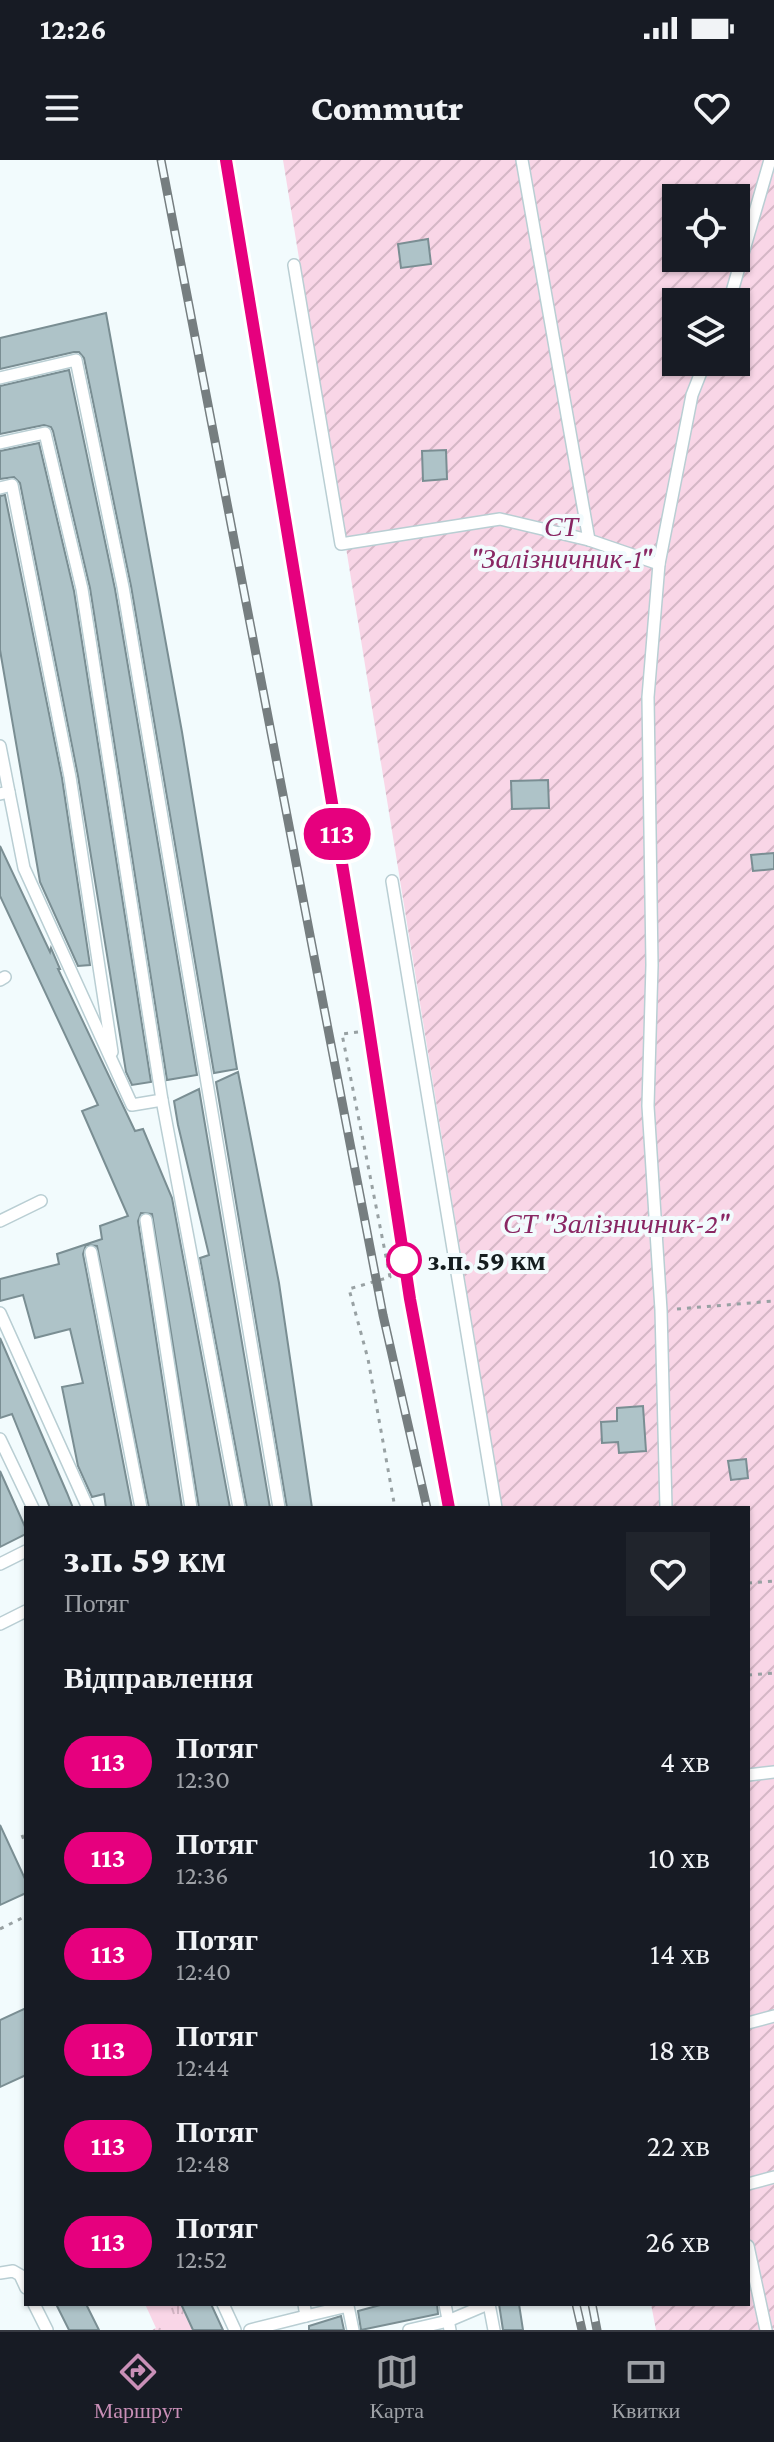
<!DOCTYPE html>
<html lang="uk">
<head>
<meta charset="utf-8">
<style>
  body { margin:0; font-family:"Crimson Pro",serif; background:#20242c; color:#f1f3f6; height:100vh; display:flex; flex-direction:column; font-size:30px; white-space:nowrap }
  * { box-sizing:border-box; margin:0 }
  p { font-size:26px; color:#9ea1a6 }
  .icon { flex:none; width:44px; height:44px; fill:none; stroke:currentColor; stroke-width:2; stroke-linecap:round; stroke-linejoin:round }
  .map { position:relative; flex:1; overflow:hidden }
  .side { position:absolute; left:24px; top:1346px; width:726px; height:800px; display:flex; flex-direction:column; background:#171b24; border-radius:0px; box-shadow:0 2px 6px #0004 }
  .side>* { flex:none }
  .badge { padding:0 16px; border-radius:26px; font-size:28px; line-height:52px }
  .tools { position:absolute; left:662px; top:24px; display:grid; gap:16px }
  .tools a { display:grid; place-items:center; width:88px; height:88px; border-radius:0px; background:#171b24; box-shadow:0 2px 6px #0004; font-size:40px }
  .map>.badge { position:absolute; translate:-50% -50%; box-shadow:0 0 0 4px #fff }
  h2 { padding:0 40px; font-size:30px; line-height:72px }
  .round { display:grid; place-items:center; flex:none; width:84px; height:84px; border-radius:0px; background:#20242c }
  .head { display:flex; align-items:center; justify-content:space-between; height:136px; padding:0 40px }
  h1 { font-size:38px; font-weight:800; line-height:60px }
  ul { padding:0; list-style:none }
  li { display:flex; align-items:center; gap:24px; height:96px; padding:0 40px }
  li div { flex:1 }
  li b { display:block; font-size:30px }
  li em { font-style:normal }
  li .badge { min-width:88px; font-weight:700; text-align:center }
  .status { display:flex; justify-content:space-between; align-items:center; height:56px; padding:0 40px; background:#171b24; direction:ltr }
  .status svg { height:22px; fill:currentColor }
  header { display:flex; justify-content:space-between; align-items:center; height:104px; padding:0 40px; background:#171b24; font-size:36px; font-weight:800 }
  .menu { display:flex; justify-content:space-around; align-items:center; height:112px; border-top:2px solid #363941; background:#171b24; font-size:22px; color:#9ea1a6 }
  .menu a { display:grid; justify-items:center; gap:4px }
  .menu .current { color:#c98fb7 }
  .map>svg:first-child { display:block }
  .grass { fill:url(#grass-tufts) }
  .garden { fill:url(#garden-furrows); fill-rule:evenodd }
  .building { fill:#aec3c8; stroke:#7a8e93; stroke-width:2 }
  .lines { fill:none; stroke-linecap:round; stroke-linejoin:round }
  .lane-casing { stroke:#b9ced3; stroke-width:14 }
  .path { stroke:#98a1a3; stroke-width:3; stroke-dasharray:4 6; stroke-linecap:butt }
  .lane { stroke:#fff; stroke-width:11 }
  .rail-casing { stroke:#767e80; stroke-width:9 }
  .rail { stroke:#f2fbfd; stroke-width:6; stroke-dasharray:18; stroke-linecap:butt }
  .line-casing { stroke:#fff; stroke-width:18 }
  .line { stroke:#e6007e; stroke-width:12 }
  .stop-dot { fill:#fff; stroke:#e6007e; stroke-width:4 }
  .labels { text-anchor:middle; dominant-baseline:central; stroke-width:8; stroke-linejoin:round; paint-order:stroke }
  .park-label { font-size:28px; font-style:italic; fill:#892663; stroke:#f2fbfd }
  .stop-label { font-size:28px; font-weight:bold; fill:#151d1f; stroke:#f2fbfd; text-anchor:start }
</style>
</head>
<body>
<div class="status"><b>12:26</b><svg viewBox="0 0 49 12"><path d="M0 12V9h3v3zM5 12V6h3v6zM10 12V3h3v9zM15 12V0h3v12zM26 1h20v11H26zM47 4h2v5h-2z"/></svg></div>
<header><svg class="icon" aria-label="menu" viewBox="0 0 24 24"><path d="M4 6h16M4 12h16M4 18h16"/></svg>Commutr<svg class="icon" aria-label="heart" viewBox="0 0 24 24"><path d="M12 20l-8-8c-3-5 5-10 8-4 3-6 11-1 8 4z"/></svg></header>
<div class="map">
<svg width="774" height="2170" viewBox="0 0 774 2170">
  <defs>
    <pattern id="grass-tufts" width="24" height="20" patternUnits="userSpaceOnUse" patternTransform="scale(2)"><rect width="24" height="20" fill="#f9d6e7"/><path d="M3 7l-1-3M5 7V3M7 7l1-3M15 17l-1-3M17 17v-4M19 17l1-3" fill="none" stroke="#d5b7c6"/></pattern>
    <pattern id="garden-furrows" width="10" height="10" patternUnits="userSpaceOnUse" patternTransform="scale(2)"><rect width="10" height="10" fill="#f9d6e7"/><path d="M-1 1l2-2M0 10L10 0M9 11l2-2" fill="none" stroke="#d5b7c6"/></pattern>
  </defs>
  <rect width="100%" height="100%" fill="#f2fbfd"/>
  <path class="grass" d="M145,2144H180L192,2170H152L156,2168Z"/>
  <path class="garden" d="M283,0H774V2170H656L651,2144H748V1348H502ZM676,38H736V98H676ZM676,142H736V202H676Z"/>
  <g class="building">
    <path d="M428,79L431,104L401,108L398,84Z"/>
    <path d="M106,153L182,572L237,909L214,913L131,426L84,198L79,192H74L0,209V178Z"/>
    <path d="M69,210L115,429L197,915L167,920L90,428L53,271L51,267L44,265L0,274V226Z"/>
    <path d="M39,283L74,431L151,922L132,925L126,912L78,616L20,323L14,317L0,319V291Z"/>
    <path d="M446,290L447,319L423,321L422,291Z"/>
    <path d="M5,335L62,618L90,805L78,806L40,722L0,490V336Z"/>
    <path d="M548,620L549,648L512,649L511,621Z"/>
    <path d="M0,686L50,792L51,788L60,809H58L135,971L143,969L172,1038L230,1348H199L152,1054L141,1053L138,1061L182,1348H149L97,1086L86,1085L83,1094L132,1348H106L104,1334L92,1337L78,1306L62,1227L83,1223L70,1169L35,1178L23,1135L0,1141V1119L59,1104L57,1094L102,1079L100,1066L128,1056L82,951L98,945L0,736Z"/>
    <path d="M774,693V709L753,711L751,695Z"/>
    <path d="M238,912L279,1123L312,1348H287L216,922Z"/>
    <path d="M199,929L270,1348H247L200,1098L209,1095L178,965L174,941Z"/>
    <path d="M0,1178L67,1333L73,1348H50L12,1254L0,1258Z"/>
    <path d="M643,1246L646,1291L619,1293L618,1282L602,1283L601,1262L617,1261V1248Z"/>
    <path d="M746,1299L748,1318L731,1320L728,1301Z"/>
    <path d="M0,1311L26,1369V1374L0,1387Z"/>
    <path d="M0,1665L26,1721V1733L0,1745Z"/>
    <path d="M26,1848V1915L0,1927V1860Z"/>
    <path d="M56,2144H86L99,2170H69Z"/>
    <path d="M181,2144H211L223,2170H193Z"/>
    <path d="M384,2144H437L438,2154L361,2170L358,2151Z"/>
    <path d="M499,2144H519L523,2170H503Z"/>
    <path d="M341,2156L344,2170H309V2166Z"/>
  </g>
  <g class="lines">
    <defs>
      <g id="lane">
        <path d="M522,0L589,380"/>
        <path d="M294,105L341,384L500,359L589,380L659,404"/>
        <path d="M729,142L770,0"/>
        <path d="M0,218L76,200L123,427L279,1348"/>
        <path d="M0,283L45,273L82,429L162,940L132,945L24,708L9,632L0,634"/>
        <path d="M0,328L12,325L70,617L112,892"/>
        <path d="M0,586L9,632"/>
        <path d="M392,721L496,1348"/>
        <path d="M0,820L5,817"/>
        <path d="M162,940L239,1348"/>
        <path d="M146,1060L191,1348"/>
        <path d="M0,1061L41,1041"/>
        <path d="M91,1092L141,1348"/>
        <path d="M0,1153L88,1348"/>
        <path d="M0,1279L33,1348"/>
        <path d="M666,1348L661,1150L648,946L652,805L648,537L659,404L692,235L705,202"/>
        <path d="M0,1404L26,1391"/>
        <path d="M0,1464L26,1451"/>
        <path d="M748,1615L774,1612"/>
        <path d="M748,1863L774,1856"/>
        <path d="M748,2024L774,2017"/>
        <path d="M748,2086L766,2170"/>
        <path d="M0,2113L13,2111L20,2115L26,2128"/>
        <path d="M34,2144L47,2170"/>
        <path d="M223,2144L235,2170"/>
        <path d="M304,2144L306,2156L348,2146L353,2170"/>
        <path d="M445,2144L450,2170"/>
        <path d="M489,2144L494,2170"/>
        <path d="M250,2170L306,2156"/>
        <path d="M409,2170L448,2161L488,2144"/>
      </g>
    </defs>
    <use href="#lane" class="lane-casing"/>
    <g class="path">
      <path d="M358,872L342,874L390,1117L349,1129L368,1199L395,1348"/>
      <path d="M677,1149L774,1141"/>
      <path d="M748,1423L774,1421"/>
      <path d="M748,1515L774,1513"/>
      <path d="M22,1675L26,1685"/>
      <path d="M0,1769L26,1756"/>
    </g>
    <use href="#lane" class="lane"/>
    <defs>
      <g id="rail">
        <path d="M161,0L383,1155L427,1348"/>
        <path d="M226,0L365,843L410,1139L449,1348"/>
        <path d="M576,2144L582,2170"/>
        <path d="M592,2144L597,2170"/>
      </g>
    </defs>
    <use href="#rail" class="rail-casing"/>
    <use href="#rail" class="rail"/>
  </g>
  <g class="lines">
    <defs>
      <path id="line" d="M226,0L365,843L410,1139L449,1348"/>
    </defs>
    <use href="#line" class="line-casing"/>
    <use href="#line" class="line"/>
  </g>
  <circle class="stop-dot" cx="404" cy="1100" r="16"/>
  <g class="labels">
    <g class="park-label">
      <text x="561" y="366">СТ<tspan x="561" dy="32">"Залізничник-1"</tspan></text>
      <text x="616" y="1063">СТ "Залізничник-2"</text>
    </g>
    <g class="stop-label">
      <text x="428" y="1100">з.п. 59 км</text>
    </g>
  </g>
</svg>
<div class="tools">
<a><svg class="icon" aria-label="locate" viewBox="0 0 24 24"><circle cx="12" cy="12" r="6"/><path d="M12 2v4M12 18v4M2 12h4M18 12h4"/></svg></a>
<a><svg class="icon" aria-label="layers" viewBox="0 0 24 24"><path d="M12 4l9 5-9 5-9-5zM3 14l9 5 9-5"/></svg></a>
</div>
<b class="badge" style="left:337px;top:674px;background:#e6007e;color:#fff">113</b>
<section class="side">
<div class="head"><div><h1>з.п. 59 км</h1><p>Потяг</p></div><a class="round"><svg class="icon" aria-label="heart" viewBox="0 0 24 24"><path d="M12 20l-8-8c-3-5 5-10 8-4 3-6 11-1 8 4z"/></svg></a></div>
<h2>Відправлення</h2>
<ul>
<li><span class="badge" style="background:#e6007e;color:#fff">113</span><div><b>Потяг</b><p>12:30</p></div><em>4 хв</em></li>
<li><span class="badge" style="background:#e6007e;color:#fff">113</span><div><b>Потяг</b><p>12:36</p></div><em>10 хв</em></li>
<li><span class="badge" style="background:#e6007e;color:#fff">113</span><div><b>Потяг</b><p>12:40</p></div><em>14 хв</em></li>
<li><span class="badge" style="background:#e6007e;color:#fff">113</span><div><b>Потяг</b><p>12:44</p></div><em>18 хв</em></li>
<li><span class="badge" style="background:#e6007e;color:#fff">113</span><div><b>Потяг</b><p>12:48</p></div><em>22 хв</em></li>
<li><span class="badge" style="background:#e6007e;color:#fff">113</span><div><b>Потяг</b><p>12:52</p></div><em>26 хв</em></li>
</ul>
</section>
</div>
<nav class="menu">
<a class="current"><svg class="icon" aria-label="directions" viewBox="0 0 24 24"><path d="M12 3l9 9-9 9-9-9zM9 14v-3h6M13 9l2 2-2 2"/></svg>Маршрут</a>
<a><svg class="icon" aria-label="map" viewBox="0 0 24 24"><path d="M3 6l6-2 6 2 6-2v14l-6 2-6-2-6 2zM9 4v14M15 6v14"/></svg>Карта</a>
<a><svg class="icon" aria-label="tickets" viewBox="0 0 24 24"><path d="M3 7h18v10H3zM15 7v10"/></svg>Квитки</a>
</nav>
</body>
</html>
